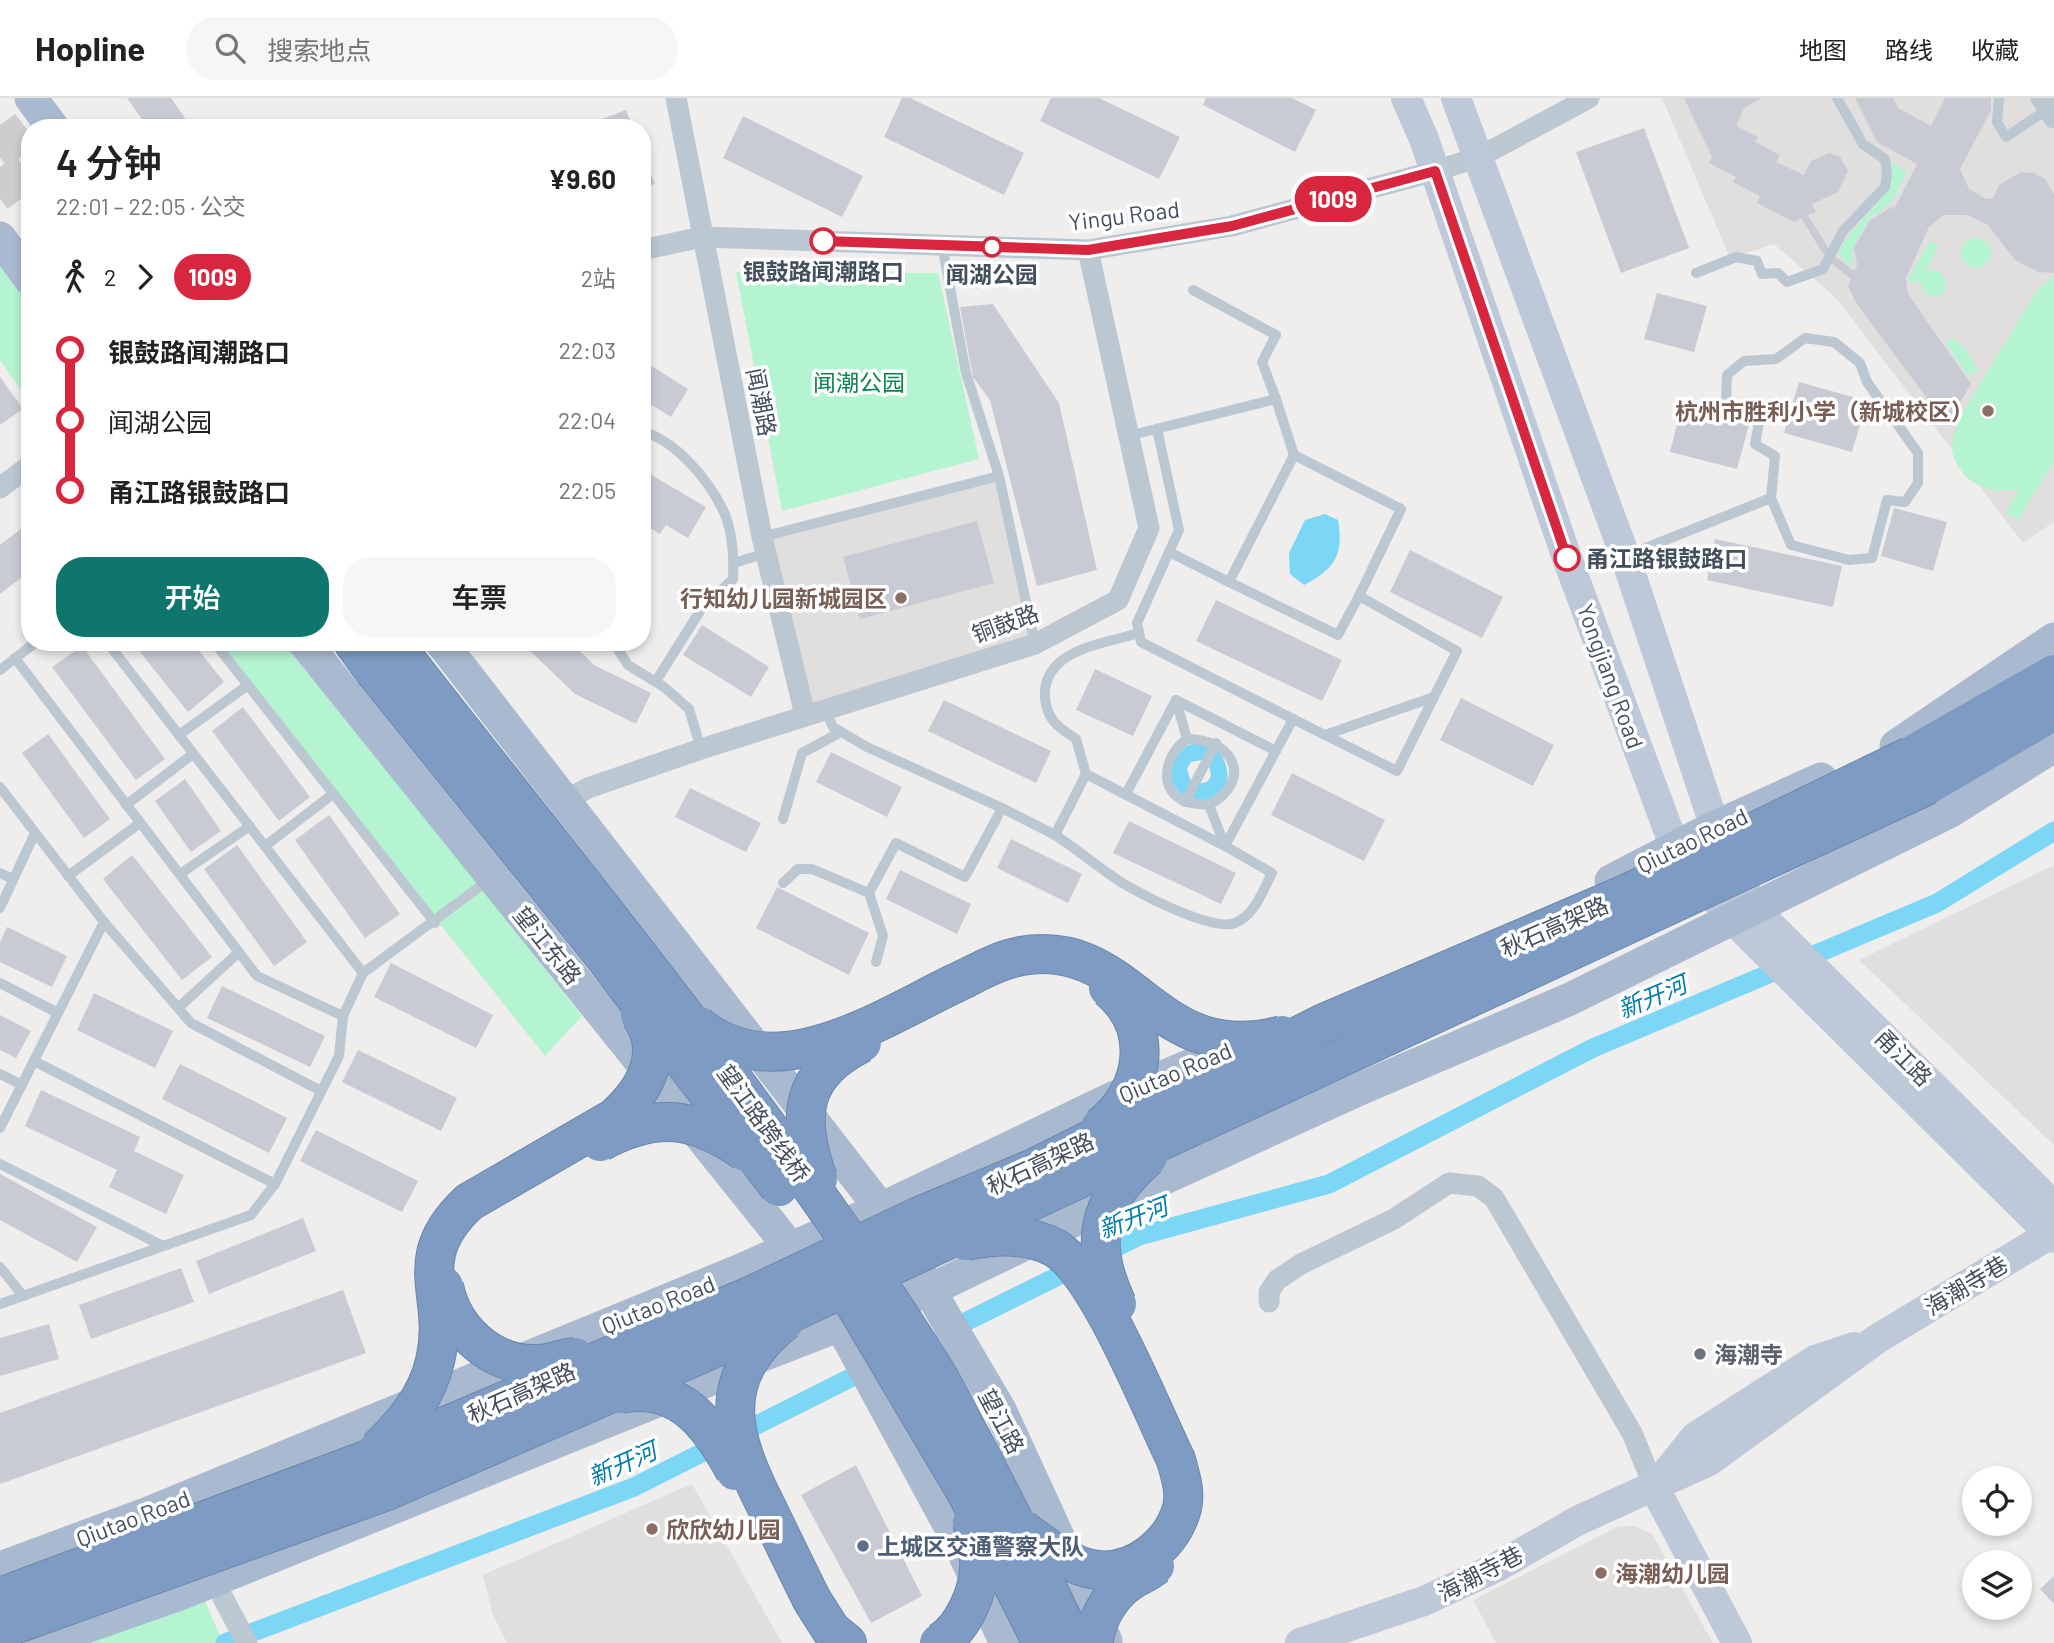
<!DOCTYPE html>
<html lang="zh">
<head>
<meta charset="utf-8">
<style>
  body { margin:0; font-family:Barlow,"Noto Sans SC",sans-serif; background:#f6f6f6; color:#222; height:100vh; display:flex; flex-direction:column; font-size:26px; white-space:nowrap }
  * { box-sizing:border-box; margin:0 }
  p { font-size:23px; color:#767676 }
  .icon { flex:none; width:38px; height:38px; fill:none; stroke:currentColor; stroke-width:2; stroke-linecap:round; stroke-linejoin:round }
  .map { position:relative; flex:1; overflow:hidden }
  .details { position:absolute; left:21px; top:21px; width:630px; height:532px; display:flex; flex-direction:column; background:#fff; border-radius:28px; box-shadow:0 4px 10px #0003 }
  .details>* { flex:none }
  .badge { padding:0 14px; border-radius:23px; font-size:24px; line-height:46px }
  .tools { position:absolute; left:1962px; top:1368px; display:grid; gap:14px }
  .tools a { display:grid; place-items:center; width:70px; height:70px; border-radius:50%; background:#fff; box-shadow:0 4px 10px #0003; font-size:35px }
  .map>.badge { position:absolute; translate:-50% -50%; box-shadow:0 0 0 4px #fff }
  .legs { display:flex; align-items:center; gap:10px; height:77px; padding:0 35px; font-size:23px }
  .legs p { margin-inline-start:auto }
  .head { display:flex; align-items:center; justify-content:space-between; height:119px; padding:0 35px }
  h1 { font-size:38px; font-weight:600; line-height:52px }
  .action { display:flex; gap:14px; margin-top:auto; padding:14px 35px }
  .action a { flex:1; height:80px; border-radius:28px; background:#0f766e; color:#fff; font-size:28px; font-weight:600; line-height:80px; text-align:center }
  .action a+a { background:#f6f6f6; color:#222 }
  ul { padding:0 35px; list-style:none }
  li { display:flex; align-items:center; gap:24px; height:70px; font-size:26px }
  li i { display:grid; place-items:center; width:10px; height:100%; margin:0 9px; background:currentColor }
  li i::after { content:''; width:18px; height:18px; margin:-9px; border:5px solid; border-radius:50%; background:#fff }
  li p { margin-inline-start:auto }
  li:first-child i { background:linear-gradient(#0000 50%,currentColor 0) }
  li:last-child i { background:linear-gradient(currentColor 50%,#0000 0) }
  header { display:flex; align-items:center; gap:42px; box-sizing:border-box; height:98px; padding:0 35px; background:#fff; border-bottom:2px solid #e0e0e0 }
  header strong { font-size:33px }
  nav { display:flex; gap:38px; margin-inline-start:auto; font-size:24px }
  .search { width:490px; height:63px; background:#f6f6f6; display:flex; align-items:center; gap:18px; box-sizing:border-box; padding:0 24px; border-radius:28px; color:#767676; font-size:26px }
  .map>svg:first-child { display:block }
  .education { fill:#e1dede }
  .green { fill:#b5f4d1 }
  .water { fill:#7cd6f6 }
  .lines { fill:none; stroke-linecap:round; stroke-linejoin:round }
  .canal { stroke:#7cd6f6; stroke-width:19 }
  .building { fill:#c8cbd4 }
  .highway-tunnel { stroke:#cdcdd0; stroke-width:38; stroke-dasharray:38 19; stroke-linecap:butt }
  .highway-casing { stroke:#6987ae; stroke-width:40 }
  .lane { stroke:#bbc7d1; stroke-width:10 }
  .street { stroke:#bbc7d1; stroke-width:21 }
  .secondary { stroke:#bdc9d9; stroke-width:30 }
  .primary { stroke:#a9bad0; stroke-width:33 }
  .highway { stroke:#7e9cc3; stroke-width:38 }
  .highway-bridge-casing { stroke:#6987ae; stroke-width:40; stroke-linecap:butt }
  .highway-bridge { stroke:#7e9cc3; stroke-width:38 }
  .line-1-casing { stroke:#fff; stroke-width:16 }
  .line-1 { stroke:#d7263d; stroke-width:10 }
  .stop-1-dot { fill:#fff; stroke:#d7263d; stroke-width:3.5 }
  .education-dot { fill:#8d6e63; stroke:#fff; stroke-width:2.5 }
  .worship-dot { fill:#6b7280; stroke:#fff; stroke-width:2.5 }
  .service-dot { fill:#5c6f8a; stroke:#fff; stroke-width:2.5 }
  .labels { text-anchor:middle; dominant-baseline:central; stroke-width:7; stroke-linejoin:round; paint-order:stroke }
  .street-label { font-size:23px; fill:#434f5d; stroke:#fff }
  .stop-label { font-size:23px; font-weight:bold; fill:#434f5d; stroke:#fff }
  .park-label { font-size:23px; fill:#0b864f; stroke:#fff }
  .education-label { font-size:23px; font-weight:bold; fill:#785e54; stroke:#fff; text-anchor:end }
  .worship-label { font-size:23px; font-weight:bold; fill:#5b616d; stroke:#fff; text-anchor:start }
  .service-label { font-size:23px; font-weight:bold; fill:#4e5e75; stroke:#fff; text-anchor:start }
  .water-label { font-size:24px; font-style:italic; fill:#017eab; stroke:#fff }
</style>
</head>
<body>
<header>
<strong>Hopline</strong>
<div class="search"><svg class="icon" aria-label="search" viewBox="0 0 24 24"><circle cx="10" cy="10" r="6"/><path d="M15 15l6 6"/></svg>搜索地点</div>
<nav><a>地图</a><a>路线</a><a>收藏</a></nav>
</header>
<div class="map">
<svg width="2054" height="1545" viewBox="0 0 2054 1545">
  <rect width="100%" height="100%" fill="#f0eded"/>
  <g class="education">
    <path d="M1662,0H2034L2054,32V424L2023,445L1837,201L1774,146L1730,160Z"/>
    <path d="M999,378L1035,546L805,617L762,439Z"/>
    <path d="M2054,767V1047L1859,862Z"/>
    <path d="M692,1386L782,1545H507L493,1517L483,1477Z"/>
    <path d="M1619,1428H1635L1652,1436L1713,1545H1496L1473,1502Z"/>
  </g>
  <g class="green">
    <path d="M1891,64L1907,74L1890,106L1869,121L1853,151L1852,169L1838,157C1853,119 1894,107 1891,64Z"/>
    <circle cx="1976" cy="155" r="15"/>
    <path d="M1930,143L1939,147L1926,172L1940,174L1947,184L1943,196L1938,199L1926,197L1919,182L1911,187L1909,180Z"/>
    <path d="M0,163L30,204V306L0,262Z"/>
    <path d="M736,174L938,175L979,361L782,413Z"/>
    <path d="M2054,178V363L2018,422L2006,415L2019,391C1992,398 1962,386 1953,357C1950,346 1956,330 1960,319L2036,194Z"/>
    <path d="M1952,240L1964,248L1978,272L1968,277L1945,244Z"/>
    <path d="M215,544H289L582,918L545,958Z"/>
    <path d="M199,1489L223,1545H45Z"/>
  </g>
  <g class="water">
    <path d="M1325,416L1338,422C1344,456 1335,471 1304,487L1290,476L1289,455L1305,422Z"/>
    <path d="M1196,645L1210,646L1202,662L1191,664L1187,671L1191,684L1183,698L1172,686V664L1186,648Z"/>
    <path d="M1217,649C1236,679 1231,704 1191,703L1198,686L1207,684L1211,678L1209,666Z"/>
  </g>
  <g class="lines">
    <g class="canal">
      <path d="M945,1234L1139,1138L1329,1086L1593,950L1937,805L2054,733"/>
      <path d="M225,1545L634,1389L874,1268"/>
    </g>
  </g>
  <g class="building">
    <path d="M127,0H171L192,30H148Z"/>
    <path d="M902,0H910L1024,55L1004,97L884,39Z"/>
    <path d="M1051,0H1099L1180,39L1159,81L1040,23Z"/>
    <path d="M1206,0H1292L1316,12L1295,54L1203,7Z"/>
    <path d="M1684,0H1761L1744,10L1736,28L1758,39L1755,44L1780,57L1776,64L1804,77L1811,63L1829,55L1840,59L1848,73L1838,94L1812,106L1816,114L1808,117L1832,156L1854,173L1857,167L1854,150L1870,122L1892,109L1894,111L1917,66L1877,44L1855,0H1893L1898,10L1931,28L1945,0H1991V12L1960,71L1969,91L1986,101L1993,100L1999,87L2021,74L2034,75L2045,81L2054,96V175L2039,174L2015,162L1988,127L1967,117H1944L1929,129L1906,180L1908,196L1971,286L1947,327L1856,205L1848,188L1851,181L1827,162L1801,120L1794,124L1757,105L1760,98L1733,84L1736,79L1709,65L1712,59Z"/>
    <path d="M626,12L633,30H590L589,26Z"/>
    <path d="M743,18L863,78L842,119L723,60Z"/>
    <path d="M1644,30L1689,150L1621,175L1576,54Z"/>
    <path d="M642,54L655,86L642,91Z"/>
    <path d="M1657,195L1707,208L1694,254L1644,241Z"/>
    <path d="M993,206L1059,305L1097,472L1037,488L990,302L973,279L960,209Z"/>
    <path d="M642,262L688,291L671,319L642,301Z"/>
    <path d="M0,279L23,311L0,327Z"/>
    <path d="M1799,284L1867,303L1852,354L1784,335Z"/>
    <path d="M1682,306L1750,323L1737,371L1670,354Z"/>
    <path d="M648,375L706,409L688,440L666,427L660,436L642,425L649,414L642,409V385Z"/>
    <path d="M1894,410L1947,424L1933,473L1881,458Z"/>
    <path d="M977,423L994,485L860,521L843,459Z"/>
    <path d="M30,424V473L0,496V447Z"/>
    <path d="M1715,441L1842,468L1833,509L1707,482Z"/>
    <path d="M1410,452L1503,499L1482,540L1390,494Z"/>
    <path d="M1216,502L1342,562L1322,603L1196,543Z"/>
    <path d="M702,527L769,569L751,599L683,557Z"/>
    <path d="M132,544H192L224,584L188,614Z"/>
    <path d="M525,544H571L594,567L651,595L636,626L575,596L523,546Z"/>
    <path d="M82,548L165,661L136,682L52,569Z"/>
    <path d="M1095,571L1152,598L1133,638L1076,612Z"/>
    <path d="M1461,600L1554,647L1533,688L1440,642Z"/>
    <path d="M944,602L1051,653L1036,685L928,633Z"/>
    <path d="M243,609L310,699L279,723L212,633Z"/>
    <path d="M48,636L110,721L84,740L22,655Z"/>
    <path d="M831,654L902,689L887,719L816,684Z"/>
    <path d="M1292,675L1385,722L1364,763L1271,717Z"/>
    <path d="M185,681L221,733L191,754L155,703Z"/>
    <path d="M690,690L761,725L746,754L675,719Z"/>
    <path d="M329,717L400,816L365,840L295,742Z"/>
    <path d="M1129,723L1236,775L1221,806L1113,755Z"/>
    <path d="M1011,741L1082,776L1068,805L997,770Z"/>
    <path d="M237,747L307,844L274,868L204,771Z"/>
    <path d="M132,757L212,859L182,882L103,781Z"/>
    <path d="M900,772L971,806L957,836L886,801Z"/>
    <path d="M777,789L869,835L849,877L756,830Z"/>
    <path d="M7,829L67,858L52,889L0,864V844Z"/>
    <path d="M391,865L493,917L476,950L374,899Z"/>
    <path d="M222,888L325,938L310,969L207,920Z"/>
    <path d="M94,895L173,933L155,970L77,932Z"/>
    <path d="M0,917L31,933L16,960L0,952Z"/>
    <path d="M358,952L457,1000L441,1033L342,984Z"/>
    <path d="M180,966L287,1020L269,1055L162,1001Z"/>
    <path d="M41,992L140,1039L134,1053L184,1077L166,1116L109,1089L117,1072L25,1028Z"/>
    <path d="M316,1032L418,1083L402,1114L300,1063Z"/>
    <path d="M0,1076L97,1129L77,1164L0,1122Z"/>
    <path d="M303,1120L316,1153L209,1196L196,1163Z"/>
    <path d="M181,1170L194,1204L91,1241L79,1207Z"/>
    <path d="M343,1192L366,1255L0,1386V1315Z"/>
    <path d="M49,1226L59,1261L0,1278V1240Z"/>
    <path d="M856,1367L922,1498L871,1525L801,1397Z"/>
    <path d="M2054,1478V1506L2040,1491Z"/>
  </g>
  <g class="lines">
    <g class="highway-tunnel">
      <path d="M0,27L30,68"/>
      <path d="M0,69L30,109"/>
    </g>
    <defs>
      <g id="highway">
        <path d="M353,544L374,573"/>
        <path d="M1910,658L2054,576"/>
        <path d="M1928,687L2054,613"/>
        <path d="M812,1502L831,1532L847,1545"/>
      </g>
    </defs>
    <use href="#highway" class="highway-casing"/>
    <g class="lane">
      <path d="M1999,0L1997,24L2006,39L2048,11"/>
      <path d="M942,147L966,275L999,378"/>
      <path d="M1696,175L1736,159L1757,163L1762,176L1778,175L1787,184L1823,171L1843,133L1885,89L1887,76L1885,61L1863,46L1837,0"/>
      <path d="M1193,192L1276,237L1262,264L1276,301"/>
      <path d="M1157,331L1179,432L1137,525L1141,544L1293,621"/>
      <path d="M642,333C676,343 708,381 723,412C733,433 734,458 733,481L700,513L656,583"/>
      <path d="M1294,357L1401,411L1359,498"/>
      <path d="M762,439L999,378L1035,546"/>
      <path d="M1169,454L1229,484"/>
      <path d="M1628,457L1771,400L1791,447L1849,462L1872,460L1887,402L1905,404L1918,385V355L1867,284L1860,265L1834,244L1805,240L1776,261L1744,263L1727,277L1726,303L1733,313L1760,319L1755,346L1775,358L1771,400"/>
      <path d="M734,465L766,455"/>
      <path d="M107,544L363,875"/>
      <path d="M214,544L435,825"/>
      <path d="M613,544L628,567L664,589L689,611L701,651"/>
      <path d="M15,560L257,878L343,918"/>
      <path d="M0,572L36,544"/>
      <path d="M825,611L833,629L867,649L1002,710"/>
      <path d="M179,637L248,587"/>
      <path d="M1325,637L1434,599"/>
      <path d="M1187,641C1235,641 1253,683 1209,707"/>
      <path d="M1086,676L1076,641C1058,629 1047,622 1045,600C1042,551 1104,546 1139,535"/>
      <path d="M0,689L104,824L191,925L321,993"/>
      <path d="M1126,696L1176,602L1276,653"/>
      <path d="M1185,704L1216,645"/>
      <path d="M126,707L193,656"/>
      <path d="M783,721L802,655L841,634"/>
      <path d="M1055,737C1075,750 1093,765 1112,778C1132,793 1212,834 1235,825C1255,817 1263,792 1272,775L1225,748L1209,707C1203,706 1193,706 1187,704C1156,693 1165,656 1187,641L1176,602"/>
      <path d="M265,748L333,696"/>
      <path d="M0,775L13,781"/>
      <path d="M180,776L250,728"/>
      <path d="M68,778L140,725"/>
      <path d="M783,785L798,771H812L869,795L896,745L965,779L1002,710L1055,737L1086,676L1225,748L1293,621L1397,673L1457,553L1359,498L1338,537L1229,484L1294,357L1276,301L1128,338"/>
      <path d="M869,795L883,838L876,864"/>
      <path d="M0,810L35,735"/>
      <path d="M0,885L58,915"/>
      <path d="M178,910L239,854"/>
      <path d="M34,963L275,1086"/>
      <path d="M0,976L22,987"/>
      <path d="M0,1030L104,824"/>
      <path d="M0,1066L163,1148"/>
      <path d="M0,1169L23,1198"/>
      <path d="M0,1206L251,1117L275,1086L339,958L343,918L363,875L490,781"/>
    </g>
    <g class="street">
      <path d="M676,0L762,439L805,617"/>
      <path d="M2041,0L2054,20"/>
      <path d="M642,152L702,139L1088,152L1232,128L1435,73L1479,59L1589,0"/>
      <path d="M0,390L30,367"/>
      <path d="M563,704L588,690L701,651L1035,546L1118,502L1149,430L1088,152"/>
      <path d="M1269,1204V1194L1277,1182L1301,1166L1394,1121L1449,1085L1478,1088L1494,1100L1632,1335L1654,1389"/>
      <path d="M214,1483L247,1545"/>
    </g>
    <g class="secondary">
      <path d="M1406,0L1424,41L1567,460L1675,750L1732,821L2054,1140"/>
      <path d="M1456,0L1625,458L1715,729L1754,811L2054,1108"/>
      <path d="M1659,1384L1695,1339L1815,1262L1854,1249"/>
      <path d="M1654,1389L1737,1545"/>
      <path d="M1300,1545L1424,1503L1497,1469L1577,1423L1709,1363L1877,1241L2054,1134"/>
    </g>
    <g class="primary">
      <path d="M31,0L53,30"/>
      <path d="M0,140L30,181"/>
      <path d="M304,544L804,1167"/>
      <path d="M441,544L881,1111L892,1130"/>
      <path d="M1896,648L2054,541"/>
      <path d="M1611,783L1715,729L1821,681"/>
      <path d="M918,1173L1000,1312L1106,1543"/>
      <path d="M831,1209L958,1443L1006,1545"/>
      <path d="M0,1470L146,1416L736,1174L881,1111L1111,1001L1255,940"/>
      <path d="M40,1545L180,1496L714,1280L755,1260L930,1192L1112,1104L1362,990L1570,901L1949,714L2054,648"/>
    </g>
    <use href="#highway" class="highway"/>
    <defs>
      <g id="highway-bridge">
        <path d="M393,545C578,782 771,1014 932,1268C947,1292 959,1318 973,1343C1008,1410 1041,1477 1074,1545"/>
        <path d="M374,573L606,861L779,1089"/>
        <path d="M697,927C778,994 884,918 962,882C980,873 1000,862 1021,858C1134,838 1151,972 1282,937"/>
        <path d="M1100,1029C1146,994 1156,929 1108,890"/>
        <path d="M600,1044C656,1014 694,1018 745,1054"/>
        <path d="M818,1081C796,1020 799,976 862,945"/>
        <path d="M966,1143C995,1137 1028,1135 1055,1150C1098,1175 1152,1313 1176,1362C1180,1377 1186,1393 1182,1410C1172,1446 1136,1476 1097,1472C1069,1469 1043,1446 1022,1431"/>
        <path d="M832,1168L966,1394L1042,1545"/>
        <path d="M444,1188C452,1231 491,1268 537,1266C549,1266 562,1260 575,1259"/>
        <path d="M1117,1206C1088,1145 1097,1103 1148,1059"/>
        <path d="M785,1223C712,1282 731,1339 767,1410C782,1441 797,1472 812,1502"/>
        <path d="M619,1296C679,1284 710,1326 735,1373"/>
        <path d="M378,1351C403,1327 427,1299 435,1263C451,1197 406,1163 469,1104L614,1020C645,993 667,954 640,917"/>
        <path d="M0,1499L366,1362L750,1198L917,1119L1034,1070L1324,925L1626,796L1910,658"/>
        <path d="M0,1532L387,1393L715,1250L1928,687"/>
        <path d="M939,1545C963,1531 981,1491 979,1462C979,1450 975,1436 972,1424"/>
        <path d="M1094,1545C1095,1524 1109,1499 1126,1486C1135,1479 1146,1476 1155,1468"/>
      </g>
    </defs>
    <use href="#highway-bridge" class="highway-bridge-casing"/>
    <use href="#highway-bridge" class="highway-bridge"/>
  </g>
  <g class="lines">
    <defs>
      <path id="line-1" d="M823,143L1088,152L1232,128L1435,73L1567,460"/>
    </defs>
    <use href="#line-1" class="line-1-casing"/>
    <use href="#line-1" class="line-1"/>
  </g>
  <g class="stop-1-dot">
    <circle cx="823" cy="143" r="12"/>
    <circle cx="992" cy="149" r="9"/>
    <circle cx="1567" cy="460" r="12"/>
  </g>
  <g class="education-dot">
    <circle cx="1988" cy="313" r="7"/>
    <circle cx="901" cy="500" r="7"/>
    <circle cx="652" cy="1431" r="7"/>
    <circle cx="1601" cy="1475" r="7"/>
  </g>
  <circle class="worship-dot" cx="1700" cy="1256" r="7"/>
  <circle class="service-dot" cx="863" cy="1448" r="7"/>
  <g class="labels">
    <g class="street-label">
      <text transform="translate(1124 117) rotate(-7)">Yingu Road</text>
      <text transform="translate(762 304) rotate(79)">闻潮路</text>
      <text transform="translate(1005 525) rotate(-20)">铜鼓路</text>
      <text transform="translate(1611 578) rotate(70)">Yongjiang Road</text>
      <text transform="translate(1692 742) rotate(-26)">Qiutao Road</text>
      <text transform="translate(1554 828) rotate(-24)">秋石高架路</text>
      <text transform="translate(548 847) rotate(51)">望江东路</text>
      <text transform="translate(1904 959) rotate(45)">甬江路</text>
      <text transform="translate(1175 974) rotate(-23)">Qiutao Road</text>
      <text transform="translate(764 1025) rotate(54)">望江路跨线桥</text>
      <text transform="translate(1040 1065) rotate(-25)">秋石高架路</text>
      <text transform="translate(1966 1187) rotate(-31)">海潮寺巷</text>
      <text transform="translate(658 1206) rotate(-22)">Qiutao Road</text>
      <text transform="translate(521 1294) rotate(-24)">秋石高架路</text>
      <text transform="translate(1002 1323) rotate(62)">望江路</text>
      <text transform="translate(133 1420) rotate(-21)">Qiutao Road</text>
      <text transform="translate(1480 1475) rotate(-27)">海潮寺巷</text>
    </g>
    <g class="stop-label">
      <text x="823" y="173">银鼓路闻潮路口</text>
      <text x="992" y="176">闻湖公园</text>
      <text x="1586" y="460" text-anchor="start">甬江路银鼓路口</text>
    </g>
    <g class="park-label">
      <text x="859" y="284">闻潮公园</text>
    </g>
    <g class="education-label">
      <text x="1974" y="313">杭州市胜利小学（新城校区）</text>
      <text x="887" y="500">行知幼儿园新城园区</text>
      <text x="666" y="1431" text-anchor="start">欣欣幼儿园</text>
      <text x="1615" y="1475" text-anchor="start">海潮幼儿园</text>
    </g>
    <g class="worship-label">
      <text x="1714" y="1256">海潮寺</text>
    </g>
    <g class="service-label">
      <text x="877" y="1448">上城区交通警察大队</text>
    </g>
    <g class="water-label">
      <text transform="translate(1652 898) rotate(-23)">新开河</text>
      <text transform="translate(1133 1119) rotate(-21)">新开河</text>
      <text transform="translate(622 1365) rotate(-24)">新开河</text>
    </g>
  </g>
</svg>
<div class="tools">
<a><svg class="icon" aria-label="locate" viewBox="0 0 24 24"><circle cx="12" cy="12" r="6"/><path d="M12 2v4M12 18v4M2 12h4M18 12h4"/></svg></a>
<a><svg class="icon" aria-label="layers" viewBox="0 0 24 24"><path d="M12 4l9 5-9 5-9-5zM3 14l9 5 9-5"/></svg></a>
</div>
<b class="badge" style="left:1333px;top:101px;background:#d7263d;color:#fff">1009</b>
<section class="details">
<div class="head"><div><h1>4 分钟</h1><p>22:01 – 22:05 · 公交</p></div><b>¥9.60</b></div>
<div class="legs"><svg class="icon" aria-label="walk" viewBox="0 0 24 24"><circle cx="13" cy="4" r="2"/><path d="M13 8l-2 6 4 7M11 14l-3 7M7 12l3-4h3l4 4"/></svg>2<svg class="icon" aria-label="forward" viewBox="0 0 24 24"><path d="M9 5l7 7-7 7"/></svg><b class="badge" style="background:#d7263d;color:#fff">1009</b><p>2站</p></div>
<ul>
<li><i style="color:#d7263d"></i><b>银鼓路闻潮路口</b><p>22:03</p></li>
<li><i style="color:#d7263d"></i><span>闻湖公园</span><p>22:04</p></li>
<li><i style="color:#d7263d"></i><b>甬江路银鼓路口</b><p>22:05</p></li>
</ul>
<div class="action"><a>开始</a><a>车票</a></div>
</section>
</div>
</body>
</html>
